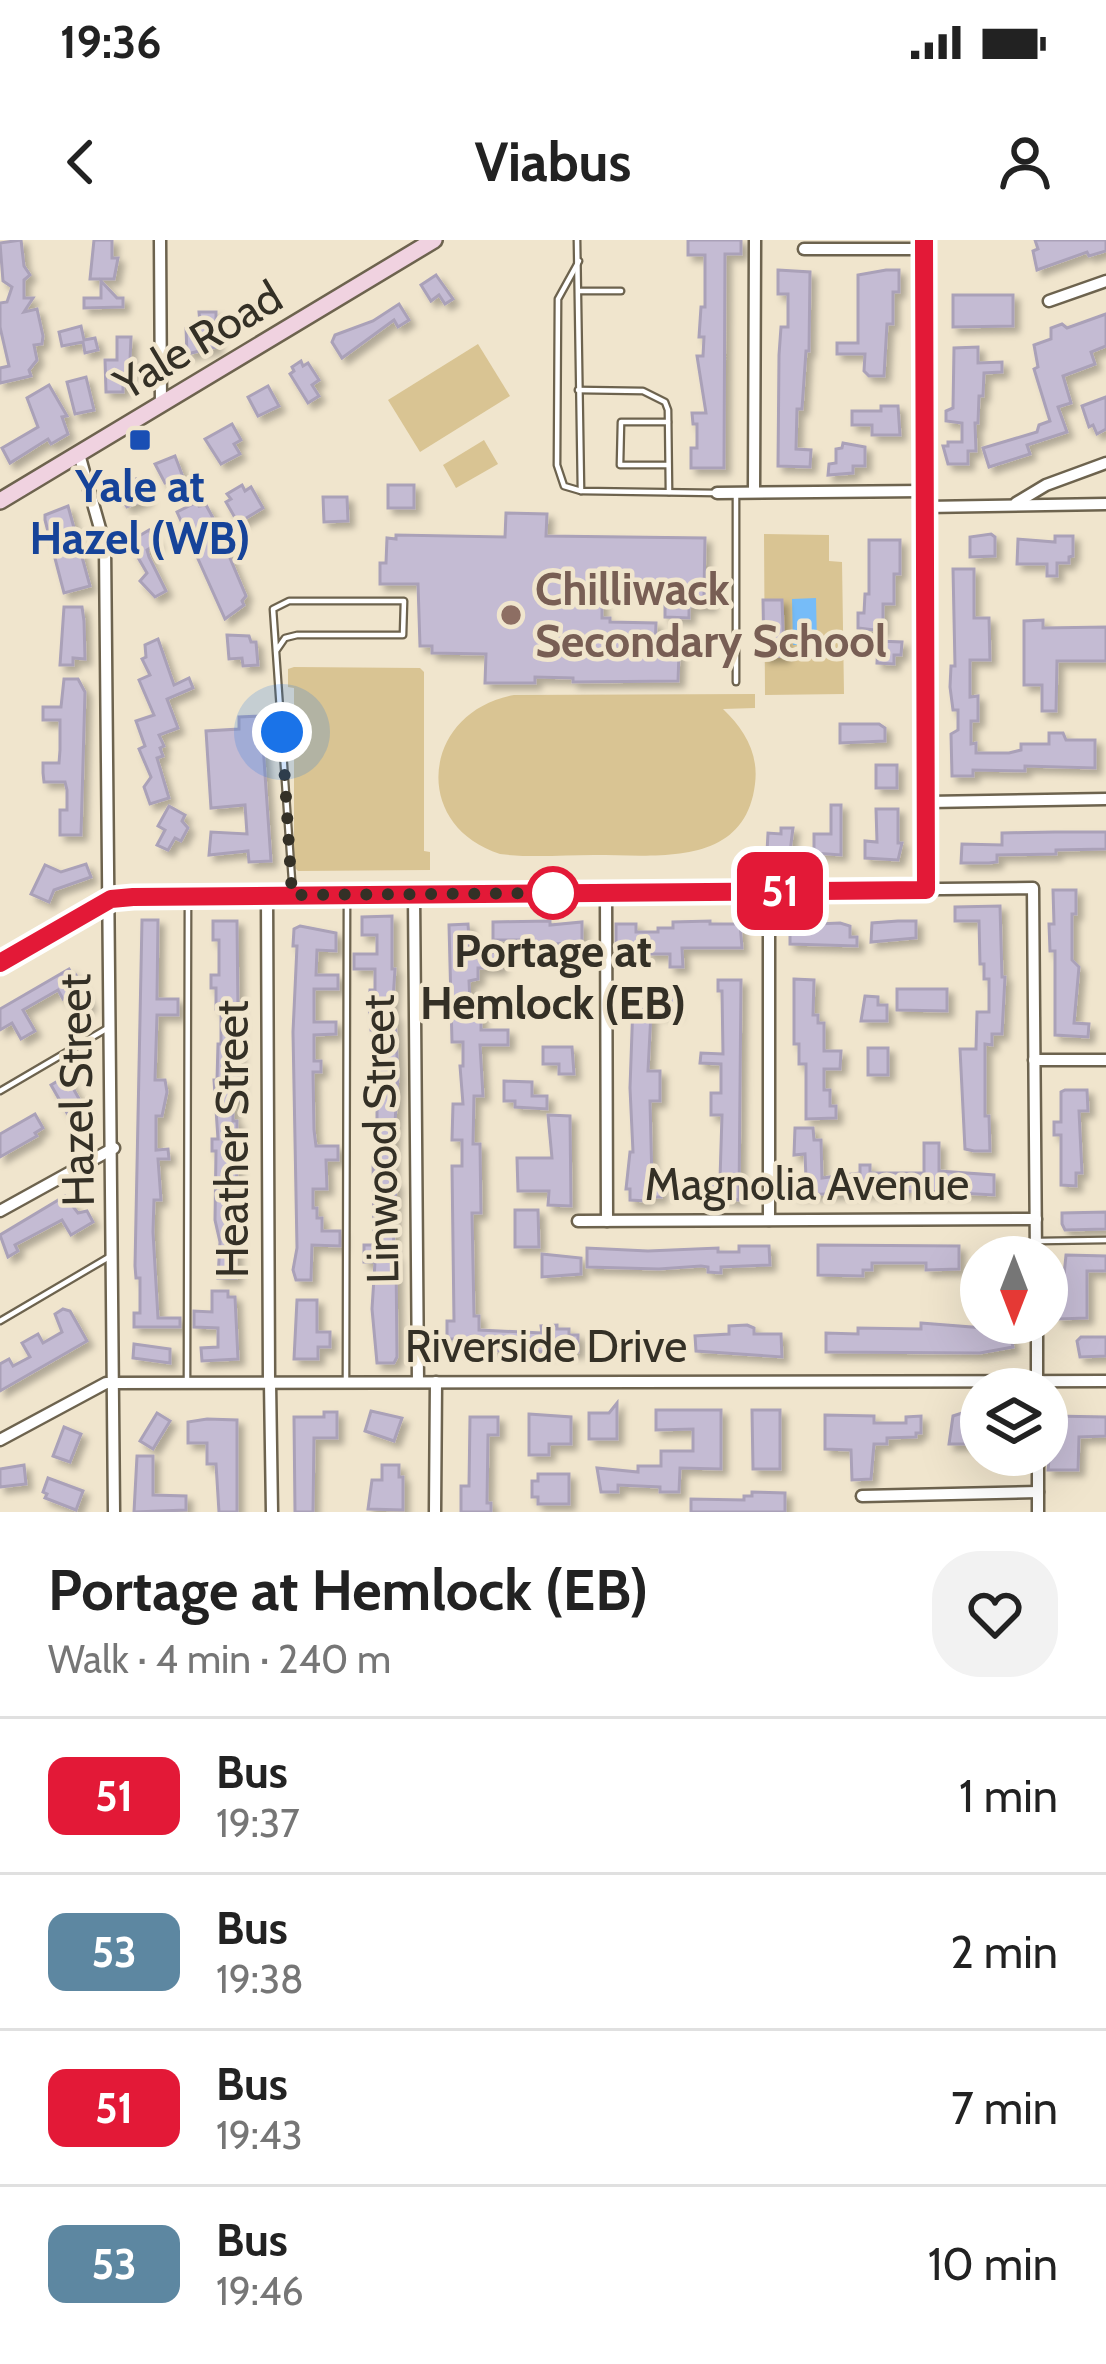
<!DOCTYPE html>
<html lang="en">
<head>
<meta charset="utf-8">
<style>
  body { margin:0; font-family:Cabin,sans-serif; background:#f2f2f2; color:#222; height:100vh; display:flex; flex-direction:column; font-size:45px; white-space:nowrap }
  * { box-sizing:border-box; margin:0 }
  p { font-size:39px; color:#767676 }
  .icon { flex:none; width:66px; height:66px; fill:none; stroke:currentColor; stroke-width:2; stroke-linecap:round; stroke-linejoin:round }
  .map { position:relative; height:1272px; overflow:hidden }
  .sheet { display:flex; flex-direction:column; background:#fff; flex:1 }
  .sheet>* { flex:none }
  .badge { padding:0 24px; border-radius:18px; font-size:42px; line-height:78px }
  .needle { width:78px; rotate:180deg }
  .controls { position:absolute; left:960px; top:996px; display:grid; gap:24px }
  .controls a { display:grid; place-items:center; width:108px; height:108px; border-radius:50%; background:#fff; box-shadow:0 12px 48px #0002; font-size:60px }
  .you { position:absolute; width:60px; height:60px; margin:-30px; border:9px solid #fff; border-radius:50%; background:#1a73e8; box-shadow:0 0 0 18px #1a73e833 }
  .map>.badge { position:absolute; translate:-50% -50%; box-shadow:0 0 0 6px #fff }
  .round { display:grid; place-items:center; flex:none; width:126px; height:126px; border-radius:48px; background:#f2f2f2 }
  .headline { display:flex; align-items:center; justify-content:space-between; height:204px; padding:0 48px }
  h1 { font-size:57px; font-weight:700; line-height:90px }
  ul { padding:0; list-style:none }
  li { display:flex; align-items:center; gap:36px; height:156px; padding:0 48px; border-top:3px solid #e0e0e0 }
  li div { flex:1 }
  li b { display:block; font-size:45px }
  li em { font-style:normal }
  li .badge { min-width:132px; font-weight:700; text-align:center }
  .status { display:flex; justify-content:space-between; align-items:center; height:84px; padding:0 60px; background:#fff; direction:ltr }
  .status svg { height:33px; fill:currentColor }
  header { display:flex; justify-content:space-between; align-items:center; height:156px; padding:0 48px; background:#fff; font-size:54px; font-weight:700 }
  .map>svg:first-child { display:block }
  .green { fill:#d9c493 }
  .water { fill:#76bcf8 }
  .building { fill:#c4bbd3; stroke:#aaa1b8; stroke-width:3; filter:url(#shadow) }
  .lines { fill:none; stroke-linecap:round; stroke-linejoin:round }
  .service-casing { stroke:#6d634e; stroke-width:9 }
  .minor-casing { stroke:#6d634e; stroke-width:15 }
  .secondary-casing { stroke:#6d634e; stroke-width:20 }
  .service { stroke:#fff; stroke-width:4.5 }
  .minor { stroke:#fff; stroke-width:10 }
  .secondary { stroke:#f0d2e0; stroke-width:15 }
  .line-casing { stroke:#fff; stroke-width:27 }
  .line { stroke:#e31937; stroke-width:18 }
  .walk { stroke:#343026; stroke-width:12; stroke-dasharray:0 21.6 }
  .transit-dot { fill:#1a4fb4; stroke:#f0e5cd; stroke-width:4.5 }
  .education-dot { fill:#8d6e63; stroke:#f0e5cd; stroke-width:4.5 }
  .stop-dot { fill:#fff; stroke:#e31937; stroke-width:6 }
  .labels { text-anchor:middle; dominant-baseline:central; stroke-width:9; stroke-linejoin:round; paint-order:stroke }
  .street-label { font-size:45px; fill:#343026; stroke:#f0e5cd }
  .transit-label { font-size:45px; font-weight:bold; fill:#164399; stroke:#f0e5cd }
  .education-label { font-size:45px; font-weight:bold; fill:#785e54; stroke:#f0e5cd; text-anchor:start }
  .stop-label { font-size:45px; font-weight:bold; fill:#343026; stroke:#f0e5cd }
</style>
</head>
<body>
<div class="status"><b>19:36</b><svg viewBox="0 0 49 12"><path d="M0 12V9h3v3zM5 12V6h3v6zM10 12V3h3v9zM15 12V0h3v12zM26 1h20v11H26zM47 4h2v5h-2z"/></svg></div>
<header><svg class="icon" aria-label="back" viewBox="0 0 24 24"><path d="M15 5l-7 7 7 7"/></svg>Viabus<svg class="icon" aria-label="person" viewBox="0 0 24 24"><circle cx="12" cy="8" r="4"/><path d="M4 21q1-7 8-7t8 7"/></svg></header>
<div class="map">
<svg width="1106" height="1272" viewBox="0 0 1106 1272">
  <defs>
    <filter id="shadow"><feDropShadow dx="5.5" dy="5.5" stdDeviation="3" flood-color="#0004"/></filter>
  </defs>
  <rect width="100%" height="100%" fill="#f0e5cd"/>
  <g class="green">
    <path d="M478,104L510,156L420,212L388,160Z"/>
    <path d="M484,200L498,224L456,248L443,225Z"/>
    <path d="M764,294L829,295V321L842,322L844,454L765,455Z"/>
    <path d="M294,427L420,428L424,432V611L430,612V630L298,631L294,627V448L288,447V429Z"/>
    <path d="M755,454V468L723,469C744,489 759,513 755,544C745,628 656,615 594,615C563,615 531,618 500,614C410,585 422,472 514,455Z"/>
  </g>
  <path class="water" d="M816,358L817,405H793L792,359Z"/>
  <g class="building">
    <path d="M21,0L24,26L30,35L24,40V58H33L24,72L37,69L43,96L42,104L34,105L37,120L29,130L31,136L0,143V128L9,126L0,87V63L7,62L12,47L3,41L0,3Z"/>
    <path d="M94,0H112V18H118L114,39H90Z"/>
    <path d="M688,0H741V14H725L724,228H691V208H697V184H693L692,173H706L697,116H703L704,97H699L701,67H705V15H688Z"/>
    <path d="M1035,0H1106V11L1089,16L1087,12L1037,30L1033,11L1038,9Z"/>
    <path d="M778,30L810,32L809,111H806L802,169H797L796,209L811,210L810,227L778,226L779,115L781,87H788V54H778Z"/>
    <path d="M886,30H899V52H893V84H887L884,136H869L864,131L865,114H837V103H858V35Z"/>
    <path d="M436,35L453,59L445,64L439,55L431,61L421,45Z"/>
    <path d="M101,41L117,58H123V67L84,68V58H101Z"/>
    <path d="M953,55H1013V86L953,87Z"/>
    <path d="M399,64L409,80L398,87L394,80L342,118L332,102L335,95L373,81Z"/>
    <path d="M199,72H216V107L187,114L186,88L200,83Z"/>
    <path d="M1106,74V106L1091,112L1095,124L1063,136L1071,163L1058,167L1067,192L1027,205L1030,214L989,227L983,208L1037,192L1039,185L1050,181L1034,129L1038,127L1034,105L1051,99V88L1062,84L1067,88Z"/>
    <path d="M81,86L84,100L95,98L98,110L85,113L83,102L62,106L59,92Z"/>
    <path d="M117,97H131L129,144H123V152H106L105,120H117Z"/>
    <path d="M978,107V123L1002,122V132L984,133L983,156H979L978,183H975L976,211H968V224H948L943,206H948V202H962V183L946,181V171L953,168L954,108Z"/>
    <path d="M301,121L303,126L308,123L319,140L312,145L319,156L308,163L290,134L294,131L292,127Z"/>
    <path d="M86,137L94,170L75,174L67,142Z"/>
    <path d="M49,145L67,176L62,177L68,194L51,204L48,199L10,223L2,208L38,187L27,158Z"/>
    <path d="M268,146L279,166L258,176L248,157Z"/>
    <path d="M1106,157V189L1097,194L1093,185L1089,187L1082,166Z"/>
    <path d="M881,166H898L900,195H872V185H852V171H881Z"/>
    <path d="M232,184L241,200L234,204L240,214L221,224L205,199Z"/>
    <path d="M843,203L865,207V226H853V233L828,235L829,224L836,223V209L842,208Z"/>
    <path d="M175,216L183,237L165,243L155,224Z"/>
    <path d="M136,239L147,259L127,267L115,249Z"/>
    <path d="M242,245L245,251L251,247L263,268L238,283L226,262L231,259L227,254Z"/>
    <rect x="388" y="245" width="26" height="23"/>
    <path d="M323,257H347L348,281L324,282Z"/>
    <path d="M197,262L199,266L206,265L213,278L246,356L242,361L244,365L225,379L177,272Z"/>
    <path d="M68,266L90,346L64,353L45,280V275Z"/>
    <path d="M506,273L547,274L546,296L705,298L704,355H711V366H689V378L665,377V349H656V345L602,344V378H610V382L656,383L655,412L679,413L678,441L573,442V438L535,437V443H485L486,414L432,413V406H420L418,344H380V323H386L387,298L396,299V295L505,297Z"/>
    <path d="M149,290L157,304L147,310L149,317L166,351L155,357L140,341L147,333L129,302Z"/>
    <path d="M991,294L995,297V316L970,317V297Z"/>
    <path d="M1055,296H1073V316L1069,317V323H1057V336H1047V324H1017L1018,299L1055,302Z"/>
    <path d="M869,300H900V334H894V364H883V391L858,388V373H864L865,354H869Z"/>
    <path d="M953,329H974V378H989L990,420H970V457L978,456V481H971V504L976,503V513H1009L1021,510V504H1049V493H1063L1066,500H1095V528L1025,526V531L973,530V536H952L951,494L958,490V470H953L950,447L951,426H955Z"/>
    <path d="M763,360H782L784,416L764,417Z"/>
    <path d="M64,367H82L84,381L85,419L73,418V425H60Z"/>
    <path d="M1043,380V388L1106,387V421H1057L1056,471H1042V445H1024V381Z"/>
    <path d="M227,395L249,396L251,402H256L258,425L243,426L242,418L229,419Z"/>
    <path d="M158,399L174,445L189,438L193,448L167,459L178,488L159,495L164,506L160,508L163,516L157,518L169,558L150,564L144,547L151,537L139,509L145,506L136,481L154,475L139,440L150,435L142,419L146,417L145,405Z"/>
    <path d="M878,401L902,402L901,415H894V424L877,423Z"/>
    <path d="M64,439H78L85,452L81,595H60V570H67V550L65,542H44L43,533V523H59L60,510V480H43V467H61Z"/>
    <path d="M261,476L271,621L249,622L248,611L209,615L211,592L247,594L245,565L211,568L206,491L239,489V477Z"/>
    <path d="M840,484H879L885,488V501L840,503Z"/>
    <rect x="876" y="525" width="21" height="23"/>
    <path d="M831,565H841V615L814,613V594H831Z"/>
    <path d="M169,566L185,575L182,581L188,588L181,601L175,598L168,610L157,605L165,590L158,586Z"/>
    <path d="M876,569H898V603H902L898,620L865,618V601L877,602Z"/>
    <path d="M781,588H793L790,612H767L768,593L781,594Z"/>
    <path d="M1055,592H1106V609L1056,610V614L997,615V622L989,623H961L962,604L1002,605V593Z"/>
    <path d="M86,624L91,637L54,650L49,662L31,654L45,625L61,632Z"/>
    <path d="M1053,650H1076V674H1072V720L1079,727L1074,783L1089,784L1088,797L1055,795V711H1050L1049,684H1054Z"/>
    <path d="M1000,666L1002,737H1005L1002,794H992V805L985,804V876H989L990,911H974L965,909L960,809H976L977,772H989V739H984V724H980L979,681H955V667Z"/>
    <path d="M392,676V729H395L392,776H395L398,836L393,913V943H396L393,1015L396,1016L397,1117L394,1123H377L372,1069L375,1022H364V1005H374L373,917H377V790H371L369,763L370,750H375V729H354V714H377V695H362V677Z"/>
    <path d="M142,680H158L157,759H178V775H157L155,840H165L167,852L162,876H156V910L168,909L169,919H158L161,960H154L153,992L158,1078H180V1087H134V1073H140V1038H136L135,1026Z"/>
    <path d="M213,681H237L239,860H233V881H237L236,1038H218L220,1002L215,980L216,911H212V899H218L214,840H217L218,804H221V769H216V748H211V735H219V700H213Z"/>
    <path d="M550,681V685L582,682V702L526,706V700H493V682Z"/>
    <path d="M710,681V684H740L742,708H682L683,727H670V714H647V706L616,705V684H636V692H658V688H673V682Z"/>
    <path d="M898,681H916V698L871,702L872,683Z"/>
    <path d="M840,683L850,686V697H857V706L790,704V690H795L794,685Z"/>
    <path d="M468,684L470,713L501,712V728H478V739L469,741L470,762L481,764V790H508V805H480L483,856H474L473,904H480L481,973H472L474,1076H479V1090L542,1093L541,1086L557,1085V1089H569V1095H578V1112L464,1110V1099H447V1081H454L452,926H462V900H452L453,864H463L460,826H463V802H452L449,685Z"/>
    <path d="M300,686L336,693V711L317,710L316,735H338V749H314V782H336V794L314,795V821H321V832H313L314,890L316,906H338V920H326L327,949H313V968H317V978H322V991H340V1006L312,1005L311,1040H296L293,1030L297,1008L293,792L297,706H293L294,689Z"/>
    <path d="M69,729L73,736L76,735L90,765L78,772L68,756L63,759L58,750L23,770L35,791L21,799L12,783L0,790V769Z"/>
    <path d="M794,739L814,740L813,775H818V783H824V811H841L840,829H824V850H830V866H836V878L806,879V824H799V804H794Z"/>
    <path d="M718,740H741L739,960L711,957V939H720L722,875H711V853H721V824L700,823L701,813L723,814L722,751H718Z"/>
    <path d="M627,748L675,749V773H651L648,831H660V861H650L652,942L661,943V957H646V961L630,960V949H626L630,912H633L630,848L633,763L627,758Z"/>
    <path d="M897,749H947V771L897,770Z"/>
    <path d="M865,756L878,757V765H887V781H861Z"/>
    <path d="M543,807H572L574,834H559V824H543Z"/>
    <rect x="868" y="808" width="20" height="27"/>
    <path d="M66,836L86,871L71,880L51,845Z"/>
    <path d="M504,841L532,842V856H547V869L515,867V861H504Z"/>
    <path d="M1065,850H1087L1088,871H1079L1082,933H1076V946L1061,945V895H1054V882H1061V852Z"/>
    <path d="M35,874L43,888L35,893L37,896L0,917V894Z"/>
    <path d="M548,875L570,876L571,966L548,965L549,951H518L517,918H552Z"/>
    <path d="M795,888H813L814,900H821L822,938L860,933V925H870V933H924V903H939V931L994,935V955L923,951L794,955V938H806L805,914L794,915Z"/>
    <path d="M65,956L78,973L87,971L93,982L71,995L62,980L15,1005L18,1011L8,1017L0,995Z"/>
    <path d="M515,970H538L539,1007H515Z"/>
    <path d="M1106,972V989L1065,990L1062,984V973Z"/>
    <path d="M818,1005L959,1006V1029L926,1030V1023H872V1030H863V1036L818,1035Z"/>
    <path d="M739,1006H769L770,1025L721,1027V1033L708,1032V1027L701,1026L659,1029L587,1027V1008L648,1011L718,1008V1012H739Z"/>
    <path d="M542,1014L581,1018V1034L542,1037Z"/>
    <path d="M1066,1015L1106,1016V1031H1087V1078L1058,1079L1056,1073V1050L1063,1045Z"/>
    <path d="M212,1051H228V1057H235L238,1119L202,1121L201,1108L218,1107V1088L194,1087V1071L212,1072Z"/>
    <path d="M297,1060H317V1092H330V1107H318V1119H294Z"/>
    <path d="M63,1069L70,1071L87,1101L0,1151V1124L9,1119L13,1126L30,1117L22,1103L38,1094L43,1103L62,1092L55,1074Z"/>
    <path d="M921,1083L1009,1090L1013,1107L980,1113L826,1112V1093L858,1094V1088L921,1089Z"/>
    <path d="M747,1085L754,1088V1094H781L782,1117L696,1111L695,1096L729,1094V1086Z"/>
    <path d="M1081,1097H1106V1116L1080,1117L1077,1101Z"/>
    <path d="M134,1104L170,1109V1123L133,1118Z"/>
    <path d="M617,1163V1199H589V1173H609Z"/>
    <path d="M656,1170H721V1229L680,1228L679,1252H660V1247L618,1245V1252H601L597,1228L638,1232V1226H661V1211H693V1189L656,1190Z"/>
    <path d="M752,1170H780V1229H753Z"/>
    <path d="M371,1171L402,1178L394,1201L365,1191Z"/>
    <path d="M324,1172H337V1198H314L313,1272H295L294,1177H324Z"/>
    <path d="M157,1173L170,1181L153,1209L140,1201Z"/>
    <path d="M962,1173H974V1180H981V1195H973V1204H949L953,1176Z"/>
    <path d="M529,1174L571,1177V1204H549V1215H529Z"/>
    <path d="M825,1175L874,1176V1183H906V1177L921,1176V1193H916V1197L887,1198V1204H874L871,1239L852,1240L851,1210L825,1209Z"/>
    <path d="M1053,1176L1106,1177V1196L1079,1197L1078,1230H1048Z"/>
    <path d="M470,1177H498V1195H488L487,1263H491V1272H461V1246H469Z"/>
    <path d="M207,1179L237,1180V1272H219L216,1224H207V1203H188V1182Z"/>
    <path d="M64,1187L81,1194L70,1222L53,1216Z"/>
    <path d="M137,1216H153V1255L186,1256V1270L134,1272Z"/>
    <path d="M24,1225L26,1244L0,1247V1229Z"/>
    <path d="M382,1225H399V1237H403V1270L368,1269L372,1240H382Z"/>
    <path d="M538,1234H569V1264H538V1257H532V1241H538Z"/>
    <path d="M48,1238L83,1251L76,1270L45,1258L47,1254L43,1252Z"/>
    <path d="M752,1252L785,1253V1272H691V1259L744,1260V1256H752Z"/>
  </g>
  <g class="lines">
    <defs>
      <g id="service">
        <path d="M577,0L581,251"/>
        <path d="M579,21L558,59L557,225L564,246L581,251L717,253"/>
        <path d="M579,51H621"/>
        <path d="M578,150L643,151L665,162L668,170L669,252"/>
        <path d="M668,182H621L620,225H668"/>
        <path d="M736,255V442"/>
        <path d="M276,411L285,398L297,395H403L404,361H289L273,369L293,655"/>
        <path d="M0,851L106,789"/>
        <path d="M1040,1001L1106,1000"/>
        <path d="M0,1081L109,1017"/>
        <path d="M346,1141L347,655"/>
        <path d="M187,1143L188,656"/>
      </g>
      <g id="minor">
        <path d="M160,0L161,164"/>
        <path d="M924,0L926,650"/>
        <path d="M804,9H924"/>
        <path d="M1049,61L1106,41"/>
        <path d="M79,214L105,306L114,1272"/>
        <path d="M754,252L755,0"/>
        <path d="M717,253L925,251"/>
        <path d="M1016,263L1046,245L1106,223"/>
        <path d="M926,267L1106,264"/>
        <path d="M928,562L1106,559"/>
        <path d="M769,651V980"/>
        <path d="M606,653L607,981"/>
        <path d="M414,654L418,1142"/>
        <path d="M267,655L269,1142"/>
        <path d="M0,723L111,659L133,657L1033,648L1036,1017"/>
        <path d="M1034,820H1106"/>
        <path d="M0,971L114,908"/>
        <path d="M578,981L1036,979"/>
        <path d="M1037,1083V1149"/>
        <path d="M270,1143L272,1272"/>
        <path d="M0,1200L106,1143L1106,1141"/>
        <path d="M1038,1215V1272"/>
        <path d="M862,1256L1038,1252"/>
        <path d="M435,1272L436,1142"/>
      </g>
      <path id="secondary" d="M0,261L434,0"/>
    </defs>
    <use href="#service" class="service-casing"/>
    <use href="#minor" class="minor-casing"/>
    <use href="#secondary" class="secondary-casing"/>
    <use href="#service" class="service"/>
    <use href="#minor" class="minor"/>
    <use href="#secondary" class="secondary"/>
  </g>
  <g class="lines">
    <defs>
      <path id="line" d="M0,723L111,659L133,657L926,650L924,0"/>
    </defs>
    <use href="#line" class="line-casing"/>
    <use href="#line" class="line"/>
    <path class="walk" d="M282,492L292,655L564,653H553"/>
  </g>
  <rect class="transit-dot" x="128" y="188" width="24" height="24" rx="6"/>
  <circle class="education-dot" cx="511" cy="375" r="12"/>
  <circle class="stop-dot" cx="553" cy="653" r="24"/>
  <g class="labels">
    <g class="street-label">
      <text transform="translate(198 100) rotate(-31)">Yale Road</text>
      <text transform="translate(76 850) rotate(-91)">Hazel Street</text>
      <text transform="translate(232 899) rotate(-90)">Heather Street</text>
      <text transform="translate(380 899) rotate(-91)">Linwood Street</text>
      <text x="807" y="944">Magnolia Avenue</text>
      <text x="546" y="1106">Riverside Drive</text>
    </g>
    <g class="transit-label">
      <text x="140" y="246">Yale at<tspan x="140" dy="52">Hazel (WB)</tspan></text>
    </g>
    <g class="education-label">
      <text x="535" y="349">Chilliwack<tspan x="535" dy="52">Secondary School</tspan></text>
    </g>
    <g class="stop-label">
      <text x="553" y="711">Portage at<tspan x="553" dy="52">Hemlock (EB)</tspan></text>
    </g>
  </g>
</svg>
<div class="controls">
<a><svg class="needle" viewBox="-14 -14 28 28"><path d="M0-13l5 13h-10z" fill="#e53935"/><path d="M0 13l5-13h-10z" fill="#767676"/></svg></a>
<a><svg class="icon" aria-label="layers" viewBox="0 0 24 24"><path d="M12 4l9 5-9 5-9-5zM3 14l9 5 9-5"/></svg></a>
</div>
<div class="you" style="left:282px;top:492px"></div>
<b class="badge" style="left:780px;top:651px;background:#e31937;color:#fff">51</b>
</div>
<section class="sheet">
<div class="headline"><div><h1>Portage at Hemlock (EB)</h1><p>Walk · 4 min · 240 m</p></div><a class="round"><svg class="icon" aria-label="heart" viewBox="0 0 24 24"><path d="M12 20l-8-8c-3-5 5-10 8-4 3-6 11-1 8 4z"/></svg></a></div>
<ul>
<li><span class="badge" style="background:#e31937;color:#fff">51</span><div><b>Bus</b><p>19:37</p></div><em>1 min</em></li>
<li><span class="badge" style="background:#5d87a1;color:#fff">53</span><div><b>Bus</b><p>19:38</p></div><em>2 min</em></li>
<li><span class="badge" style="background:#e31937;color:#fff">51</span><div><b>Bus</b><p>19:43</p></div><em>7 min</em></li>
<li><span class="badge" style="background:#5d87a1;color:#fff">53</span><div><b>Bus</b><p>19:46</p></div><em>10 min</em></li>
</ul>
</section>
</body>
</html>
